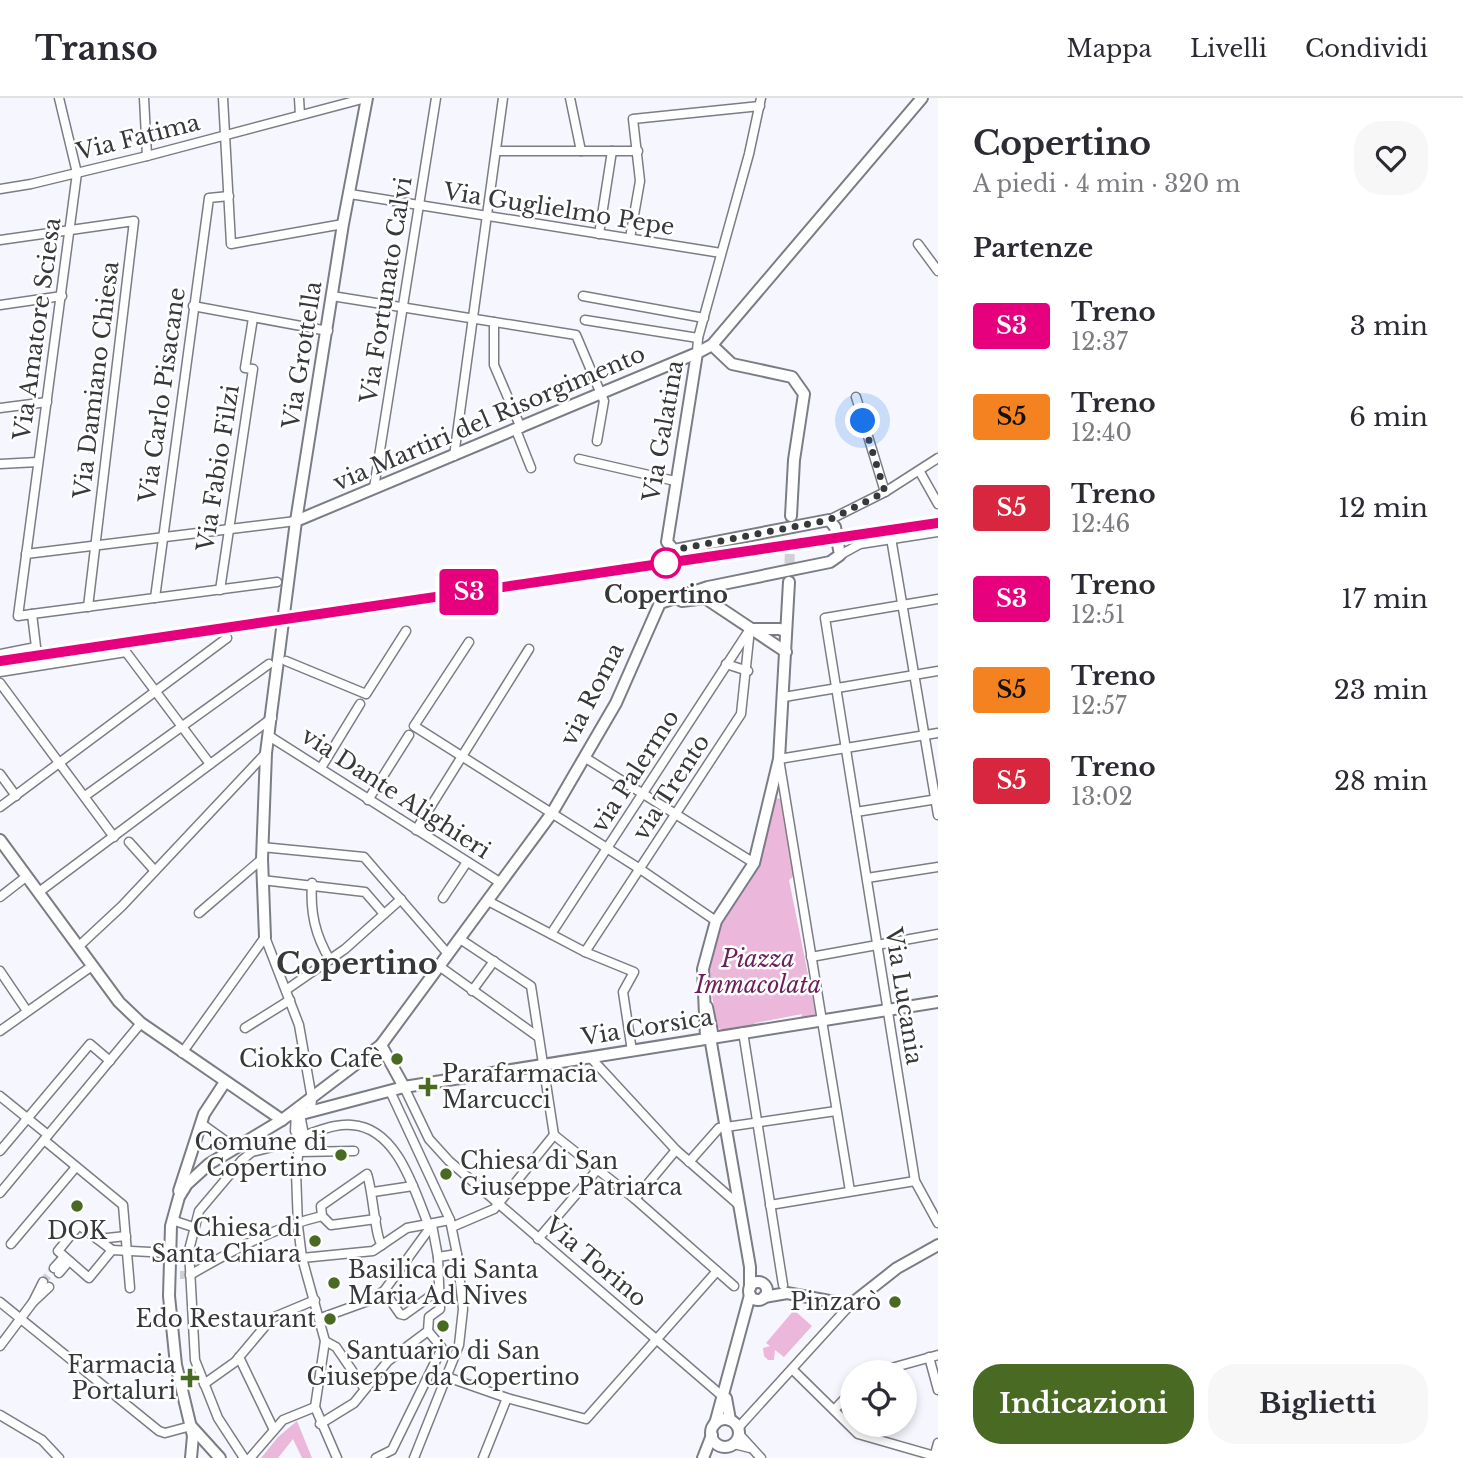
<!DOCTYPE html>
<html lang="it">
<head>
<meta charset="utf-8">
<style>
  body { margin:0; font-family:"Libre Baskerville",serif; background:#f7f7f7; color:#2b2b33; height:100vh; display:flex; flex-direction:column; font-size:26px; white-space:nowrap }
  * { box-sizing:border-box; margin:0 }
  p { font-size:23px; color:#7c7c81 }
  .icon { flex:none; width:38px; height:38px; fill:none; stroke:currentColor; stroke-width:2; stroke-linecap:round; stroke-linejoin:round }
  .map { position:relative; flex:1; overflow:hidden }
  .details { display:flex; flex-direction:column; background:#fff; width:525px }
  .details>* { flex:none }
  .badge { padding:0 14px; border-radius:5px; font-size:24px; line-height:46px }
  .fabs { position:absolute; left:840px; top:1262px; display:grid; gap:14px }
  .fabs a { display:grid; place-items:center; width:77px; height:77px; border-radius:50%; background:#fff; box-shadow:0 4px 10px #0003; font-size:35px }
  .you { position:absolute; width:35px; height:35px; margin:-18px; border:5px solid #fff; border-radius:50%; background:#1a73e8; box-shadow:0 0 0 10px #1a73e833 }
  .map>.badge { position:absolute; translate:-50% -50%; box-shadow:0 0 0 4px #fff }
  h2 { padding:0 35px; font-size:26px; line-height:63px }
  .round { display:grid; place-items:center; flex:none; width:74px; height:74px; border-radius:28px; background:#f7f7f7 }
  .overview { display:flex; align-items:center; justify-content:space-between; height:119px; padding:0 35px }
  h1 { font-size:33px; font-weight:700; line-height:52px }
  .action { display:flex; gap:14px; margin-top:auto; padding:14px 35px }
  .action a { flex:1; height:80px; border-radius:28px; background:#486a22; color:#fff; font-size:28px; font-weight:700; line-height:80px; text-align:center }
  .action a+a { background:#f7f7f7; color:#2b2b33 }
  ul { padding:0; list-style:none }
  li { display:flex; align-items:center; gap:21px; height:91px; padding:0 35px }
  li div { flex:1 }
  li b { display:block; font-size:26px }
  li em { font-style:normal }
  li .badge { min-width:77px; font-weight:700; text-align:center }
  header { display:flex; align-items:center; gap:42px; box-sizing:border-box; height:98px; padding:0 35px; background:#fff; border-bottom:2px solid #e1e1e2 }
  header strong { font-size:33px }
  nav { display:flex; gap:38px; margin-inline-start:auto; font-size:24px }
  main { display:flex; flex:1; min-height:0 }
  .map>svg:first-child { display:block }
  .green { fill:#ebb8dc }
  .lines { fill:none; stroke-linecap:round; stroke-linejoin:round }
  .street-tunnel { stroke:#d0d1d7; stroke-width:8; stroke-dasharray:8 4; stroke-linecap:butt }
  .secondary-tunnel { stroke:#d0d1d7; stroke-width:10; stroke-dasharray:10 5; stroke-linecap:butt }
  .street-casing { stroke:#7b7d84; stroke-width:11 }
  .secondary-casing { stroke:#7b7d84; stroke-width:14 }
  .street { stroke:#fff; stroke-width:8 }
  .secondary { stroke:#fff; stroke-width:10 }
  .rail { stroke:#939498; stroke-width:2; stroke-dasharray:9 9; stroke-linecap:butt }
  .line-casing { stroke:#fff; stroke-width:16 }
  .line { stroke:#e6007e; stroke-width:10 }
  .walk { stroke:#37383b; stroke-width:7; stroke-dasharray:0 12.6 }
  .stop-dot { fill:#fff; stroke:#e6007e; stroke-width:3.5 }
  .poi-dot { fill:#486a22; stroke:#fff; stroke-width:2.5 }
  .labels { text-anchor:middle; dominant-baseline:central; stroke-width:5; stroke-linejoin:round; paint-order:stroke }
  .street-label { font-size:23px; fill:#37383b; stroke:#fff }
  .stop-label { font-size:23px; font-weight:bold; fill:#37383b; stroke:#fff }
  .park-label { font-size:23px; font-style:italic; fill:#6a1f5b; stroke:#fff }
  .poi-label { font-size:23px; fill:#37383b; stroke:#fff; text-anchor:end }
  .district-label { font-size:30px; font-weight:bold; fill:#37383b; stroke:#fff }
</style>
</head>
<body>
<header>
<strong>Transo</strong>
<nav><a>Mappa</a><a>Livelli</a><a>Condividi</a></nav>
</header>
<main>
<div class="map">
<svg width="938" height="1360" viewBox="0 0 938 1360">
  <rect width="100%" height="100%" fill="#f6f7fe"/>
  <g class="green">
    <path d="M778,700L782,702L796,776L789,782L816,916L800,922L802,916L755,925L753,929L725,934L717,929L709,878L713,846L721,827L760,763L774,703Z"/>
    <path d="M794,1212L812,1228L784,1259L775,1252L774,1262H768L764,1258L763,1250L770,1248L766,1245Z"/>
    <path d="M297,1323L312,1360H302L293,1341L278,1360H261L278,1339Z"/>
  </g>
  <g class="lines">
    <g class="street-tunnel">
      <path d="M168,1177H190"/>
      <path d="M43,1184L54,1170"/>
    </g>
    <path class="secondary-tunnel" d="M789,481L791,420"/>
    <defs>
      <g id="street">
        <path d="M144,0L147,58"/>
        <path d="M223,0L231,146L343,126"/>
        <path d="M299,0L300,17"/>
        <path d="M570,0L581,53"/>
        <path d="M496,53H638"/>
        <path d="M0,91L31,86L147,58L366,0"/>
        <path d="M350,96L721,155"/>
        <path d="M599,136L612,53"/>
        <path d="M630,140L640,83L633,21L760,8"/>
        <path d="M0,142L134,123L88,509"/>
        <path d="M918,146L938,173"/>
        <path d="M332,198L576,237L604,303L597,343"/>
        <path d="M583,198L704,220"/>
        <path d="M0,207L62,198"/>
        <path d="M193,208L328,233"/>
        <path d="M585,222L698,240"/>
        <path d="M494,224V267L521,330"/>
        <path d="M697,255L698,240L749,56L761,0"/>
        <path d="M856,299L885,394"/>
        <path d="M0,310L47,304"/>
        <path d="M516,332L531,370"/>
        <path d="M454,358L503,0"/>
        <path d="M579,361L675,383"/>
        <path d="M0,366L38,364"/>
        <path d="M920,374L938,406"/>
        <path d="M374,390L436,0"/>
        <path d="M829,422L885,394L938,360"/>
        <path d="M891,440L938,717"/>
        <path d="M26,456L296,423"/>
        <path d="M840,457L860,446L938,434"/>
        <path d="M220,492L253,271L245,270L253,220"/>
        <path d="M155,500L209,100L229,98"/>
        <path d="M938,501L825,520L915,1083L938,1125"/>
        <path d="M32,516L277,484"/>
        <path d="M469,544L414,628L640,771L716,823"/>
        <path d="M0,556L36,549L32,516L18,518L77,75L59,0"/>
        <path d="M286,563L366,596L406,533"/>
        <path d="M726,566L748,573"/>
        <path d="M0,574L126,554L210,666"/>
        <path d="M0,585L114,739"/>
        <path d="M784,599L938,573"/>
        <path d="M269,638L501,785"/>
        <path d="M584,659L754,765"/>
        <path d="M321,670L360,606"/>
        <path d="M0,676L16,698"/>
        <path d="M85,698L269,566"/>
        <path d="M368,702L409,637"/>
        <path d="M0,709L227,540"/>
        <path d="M856,714L938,701"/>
        <path d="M416,732L529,551"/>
        <path d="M129,744L155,773"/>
        <path d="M262,749L364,759L448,856"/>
        <path d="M867,780L938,769"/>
        <path d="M262,782L365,794L384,816"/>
        <path d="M312,785C310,814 315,837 330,862"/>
        <path d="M39,794L272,620"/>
        <path d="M0,799L27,778"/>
        <path d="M443,800L467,764"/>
        <path d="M488,803L585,854L634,874L623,894L632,953"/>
        <path d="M199,815L262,761"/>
        <path d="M551,836L748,534"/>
        <path d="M265,839L299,927L312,1001L311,1012"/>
        <path d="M78,849L122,808L266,655"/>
        <path d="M585,854L741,616L750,531"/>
        <path d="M811,859L938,836"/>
        <path d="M439,868L537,938"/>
        <path d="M0,873L27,913"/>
        <path d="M286,892L345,851L401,801"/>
        <path d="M472,893L494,863"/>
        <path d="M245,930L290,902"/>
        <path d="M0,933L92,868"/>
        <path d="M743,934L783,1187"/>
        <path d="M182,955L265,839"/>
        <path d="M591,960L676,1052L740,1108"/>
        <path d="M404,989L429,1041L449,1063L721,1297"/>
        <path d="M390,993L450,1122"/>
        <path d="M0,998L48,1037"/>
        <path d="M296,1015L295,1033L300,1042"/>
        <path d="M300,1016L304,1037L300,1042L296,1074L298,1128L302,1160L325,1243L315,1309L337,1360"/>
        <path d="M202,1026L234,1049"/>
        <path d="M304,1037C319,1033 337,1025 352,1027C397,1030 414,1091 428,1126"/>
        <path d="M554,1037L635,1101L734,1188"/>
        <path d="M44,1042L123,1107L130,1190"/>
        <path d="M0,1053L90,946L110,963"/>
        <path d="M298,1054L354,1053"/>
        <path d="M689,1064L719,1030L836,1013"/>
        <path d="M850,1093L779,661L938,635"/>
        <path d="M373,1094L413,1088"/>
        <path d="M0,1095L141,925"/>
        <path d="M635,1101L676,1052"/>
        <path d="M770,1107L915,1083"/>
        <path d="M322,1118L331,1127L376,1121"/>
        <path d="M172,1122L193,1129"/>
        <path d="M79,1127L112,1152L89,1180L58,1153Z"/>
        <path d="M452,1129L494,1111L554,1037L531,888L460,841"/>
        <path d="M98,1141L126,1138"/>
        <path d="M538,1141L597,1072"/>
        <path d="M11,1146L76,1069"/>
        <path d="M112,1152L169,1155"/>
        <path d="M302,1160L373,1153L407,1130L450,1122L457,1156L438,1159L432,1127"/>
        <path d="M54,1170L64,1159"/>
        <path d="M59,1175L69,1163"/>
        <path d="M190,1177C231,1153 275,1129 322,1118L321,1108L367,1076C373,1093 375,1140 382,1147"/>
        <path d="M384,1193L400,1216L404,1217L439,1192"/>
        <path d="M0,1204L159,1333L165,1335L191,1328"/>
        <path d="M33,1204L49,1189"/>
        <path d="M321,1220L368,1203L384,1193L432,1127"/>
        <path d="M325,1243L336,1249L364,1290"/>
        <path d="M0,1248L33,1204L43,1184"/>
        <path d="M239,1259L274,1332"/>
        <path d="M929,1259L938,1292"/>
        <path d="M792,1271L858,1336L938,1359"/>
        <path d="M877,1274L938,1257"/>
        <path d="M447,1279L507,1300L586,1321L717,1173"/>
        <path d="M204,1286L235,1264L272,1220L315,1202"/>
        <path d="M834,1312L852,1293"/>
        <path d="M0,1317L42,1342L59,1360"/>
        <path d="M320,1326L354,1305L388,1263L428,1233L429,1219L440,1211L438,1159"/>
        <path d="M738,1330L850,1207"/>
        <path d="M739,1336L761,1360"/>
        <path d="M734,1346L750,1350"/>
        <path d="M244,1360L218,1320L195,1262L189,1152L199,1113L242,1062L252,1054L300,1042"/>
        <path d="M250,1360L283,1322L315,1309"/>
        <path d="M376,1360L392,1352L442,1250L428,1233"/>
        <path d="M414,1360L459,1247L463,1211L457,1156"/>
        <path d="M483,1360L507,1300"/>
        <path d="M934,1360L938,1345"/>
      </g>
      <g id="secondary">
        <path d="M712,247L732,266L792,279L804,296L794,362L791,418"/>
        <path d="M296,423L697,255"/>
        <path d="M676,500L682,503L705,500L786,554"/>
        <path d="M750,531H780L786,534"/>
        <path d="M0,742L119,904L141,925L282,1022"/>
        <path d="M265,839L262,761L266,655L296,423L343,126L367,0"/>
        <path d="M707,909L713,939"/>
        <path d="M710,939L750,1169V1190"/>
        <path d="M706,940L703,871L716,823L754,765L779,661L789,484"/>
        <path d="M381,947L404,989"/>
        <path d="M294,1018L404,989L938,904"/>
        <path d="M179,1093L204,1016L225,984"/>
        <circle cx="758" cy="1193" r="9"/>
        <path d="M764,1199L787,1195L850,1207L897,1170L938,1147"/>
        <path d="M726,1300L730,1322"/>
        <circle cx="725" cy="1335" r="14"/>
        <path d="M715,1326L750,1197"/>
        <path d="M191,1328L220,1360"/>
        <path d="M191,1360L193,1338L176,1267L169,1198L171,1128L179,1099L187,1086L209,1066L282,1022L381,947L552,715L616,605L660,505L708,489L830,464L840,457L835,429L829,422L674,452L667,444L697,255L712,247L922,0"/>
        <path d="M703,1360L712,1337"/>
      </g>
    </defs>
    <use href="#street" class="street-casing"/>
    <use href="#secondary" class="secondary-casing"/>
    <use href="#street" class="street"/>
    <use href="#secondary" class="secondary"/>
    <path class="rail" d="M0,563L938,425"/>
  </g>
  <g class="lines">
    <defs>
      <path id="line" d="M0,563L938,425"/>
    </defs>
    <use href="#line" class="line-casing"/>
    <use href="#line" class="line"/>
    <path class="walk" d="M666,465L674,452L829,422L885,394L863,323"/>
  </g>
  <circle class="stop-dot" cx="666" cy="465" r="14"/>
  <g class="poi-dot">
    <circle cx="397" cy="961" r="7"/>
    <path d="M424.5 978.5h7v7h7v7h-7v7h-7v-7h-7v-7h7z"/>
    <circle cx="341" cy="1057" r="7"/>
    <circle cx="446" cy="1076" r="7"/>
    <circle cx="77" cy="1108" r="7"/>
    <circle cx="315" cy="1143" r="7"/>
    <circle cx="334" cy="1185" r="7"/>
    <circle cx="895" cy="1204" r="7"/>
    <circle cx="330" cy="1221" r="7"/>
    <circle cx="443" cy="1228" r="7"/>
    <path d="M186.5 1269.5h7v7h7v7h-7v7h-7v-7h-7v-7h7z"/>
  </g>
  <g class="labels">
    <g class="street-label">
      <text transform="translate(138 39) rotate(-14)">Via Fatima</text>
      <text transform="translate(559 111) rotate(9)">Via Guglielmo Pepe</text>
      <text transform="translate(386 192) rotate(-81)">Via Fortunato Calvi</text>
      <text transform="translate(37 231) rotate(-82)">Via Amatore Sciesa</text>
      <text transform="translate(302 257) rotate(-81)">Via Grottella</text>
      <text transform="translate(96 282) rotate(-83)">Via Damiano Chiesa</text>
      <text transform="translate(162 297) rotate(-82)">Via Carlo Pisacane</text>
      <text transform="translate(489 320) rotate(-23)">via Martiri del Risorgimento</text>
      <text transform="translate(663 333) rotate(-80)">Via Galatina</text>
      <text transform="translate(218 370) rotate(-81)">Via Fabio Filzi</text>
      <text transform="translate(592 596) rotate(-63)">via Roma</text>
      <text transform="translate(635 673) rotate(-57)">via Palermo</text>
      <text transform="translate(671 689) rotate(-57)">via Trento</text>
      <text transform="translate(396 695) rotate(33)">via Dante Alighieri</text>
      <text transform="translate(904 898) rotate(81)">Via Lucania</text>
      <text transform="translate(647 929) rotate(-9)">Via Corsica</text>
      <text transform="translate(596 1164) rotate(40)">Via Torino</text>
    </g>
    <g class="stop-label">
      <text x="666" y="497">Copertino</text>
    </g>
    <g class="park-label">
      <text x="758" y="861">Piazza<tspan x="758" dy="26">Immacolata</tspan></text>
    </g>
    <g class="poi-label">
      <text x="383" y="961">Ciokko Cafè</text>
      <text x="442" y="976" text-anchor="start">Parafarmacia<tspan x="442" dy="26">Marcucci</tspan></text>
      <text x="327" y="1044">Comune di<tspan x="327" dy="26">Copertino</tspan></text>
      <text x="460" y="1063" text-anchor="start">Chiesa di San<tspan x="460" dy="26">Giuseppe Patriarca</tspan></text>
      <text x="301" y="1130">Chiesa di<tspan x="301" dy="26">Santa Chiara</tspan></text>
      <text x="77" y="1133" text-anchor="middle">DOK</text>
      <text x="348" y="1172" text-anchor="start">Basilica di Santa<tspan x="348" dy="26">Maria Ad Nives</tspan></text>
      <text x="881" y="1204">Pinzarò</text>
      <text x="316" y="1221">Edo Restaurant</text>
      <text x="443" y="1253" text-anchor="middle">Santuario di San<tspan x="443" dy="26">Giuseppe da Copertino</tspan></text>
      <text x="176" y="1267">Farmacia<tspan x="176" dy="26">Portaluri</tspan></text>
    </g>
    <g class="district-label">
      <text x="357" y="865">Copertino</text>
    </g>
  </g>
</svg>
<div class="fabs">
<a><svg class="icon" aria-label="locate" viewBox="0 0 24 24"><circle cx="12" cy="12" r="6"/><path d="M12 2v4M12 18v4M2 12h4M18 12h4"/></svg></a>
</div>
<div class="you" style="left:863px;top:323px"></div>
<b class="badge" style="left:469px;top:494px;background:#e6007e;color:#fff">S3</b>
</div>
<section class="details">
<div class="overview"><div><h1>Copertino</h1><p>A piedi · 4 min · 320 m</p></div><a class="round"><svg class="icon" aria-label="heart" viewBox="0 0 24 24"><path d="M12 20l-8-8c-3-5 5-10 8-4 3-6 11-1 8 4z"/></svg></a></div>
<h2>Partenze</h2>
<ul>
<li><span class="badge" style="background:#e6007e;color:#fff">S3</span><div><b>Treno</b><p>12:37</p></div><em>3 min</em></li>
<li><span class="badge" style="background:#f58220;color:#111">S5</span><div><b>Treno</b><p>12:40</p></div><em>6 min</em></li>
<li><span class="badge" style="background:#d7263d;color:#fff">S5</span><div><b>Treno</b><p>12:46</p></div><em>12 min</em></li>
<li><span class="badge" style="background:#e6007e;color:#fff">S3</span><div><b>Treno</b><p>12:51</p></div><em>17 min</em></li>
<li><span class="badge" style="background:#f58220;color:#111">S5</span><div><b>Treno</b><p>12:57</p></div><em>23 min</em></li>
<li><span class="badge" style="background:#d7263d;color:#fff">S5</span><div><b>Treno</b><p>13:02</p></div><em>28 min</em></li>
</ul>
<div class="action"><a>Indicazioni</a><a>Biglietti</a></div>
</section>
</main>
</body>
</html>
